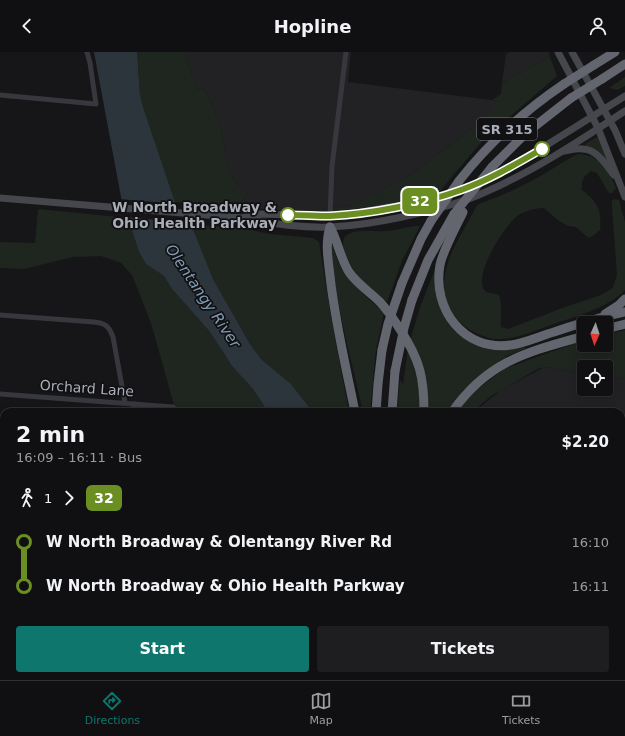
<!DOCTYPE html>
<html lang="en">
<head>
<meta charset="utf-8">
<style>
  body { margin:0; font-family:"DejaVu Sans",sans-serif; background:#1e1e20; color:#f1f3f6; height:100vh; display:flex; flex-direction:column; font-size:15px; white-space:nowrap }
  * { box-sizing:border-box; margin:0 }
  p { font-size:13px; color:#9c9d9f }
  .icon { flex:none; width:22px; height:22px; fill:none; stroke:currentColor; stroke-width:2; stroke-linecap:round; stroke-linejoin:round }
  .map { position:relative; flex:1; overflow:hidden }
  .side { position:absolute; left:0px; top:356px; width:625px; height:272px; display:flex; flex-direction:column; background:#101012; border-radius:12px 12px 0 0; box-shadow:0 2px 10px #0003,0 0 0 1px #303032 }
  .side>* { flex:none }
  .badge { padding:0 8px; border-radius:6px; font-size:14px; line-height:26px }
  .needle { width:26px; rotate:183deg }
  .tools { position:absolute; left:577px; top:264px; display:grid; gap:8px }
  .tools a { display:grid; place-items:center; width:36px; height:36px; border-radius:4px; background:#101012; box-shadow:0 2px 10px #0003,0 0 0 1px #303032; font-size:20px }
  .map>.badge { position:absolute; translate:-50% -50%; box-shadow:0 0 0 2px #fff }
  .legs { display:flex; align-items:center; gap:6px; height:44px; padding:0 16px; font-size:13px }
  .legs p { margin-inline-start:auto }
  .headline { display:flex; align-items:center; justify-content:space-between; height:68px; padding:0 16px }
  h1 { font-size:22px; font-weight:800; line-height:30px }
  .cta { display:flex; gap:8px; margin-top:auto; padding:8px 16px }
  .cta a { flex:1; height:46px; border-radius:4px; background:#0f766e; color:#fff; font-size:16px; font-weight:800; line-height:46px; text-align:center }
  .cta a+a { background:#1e1e20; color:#f1f3f6 }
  ul { padding:0 16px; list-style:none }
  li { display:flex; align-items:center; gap:14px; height:44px; font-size:15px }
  li i { display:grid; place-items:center; width:6px; height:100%; margin:0 5px; background:currentColor }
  li i::after { content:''; width:10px; height:10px; margin:-5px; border:3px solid; border-radius:50%; background:#101012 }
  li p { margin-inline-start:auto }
  li:first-child i { background:linear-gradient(#0000 50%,currentColor 0) }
  li:last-child i { background:linear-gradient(currentColor 50%,#0000 0) }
  header { display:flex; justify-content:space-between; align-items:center; height:52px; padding:0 16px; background:#101012; font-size:18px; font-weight:800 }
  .tabs { display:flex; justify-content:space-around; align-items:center; height:56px; border-top:1px solid #303032; background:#101012; font-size:11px; color:#9c9d9f }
  .tabs a { display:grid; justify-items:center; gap:2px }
  .tabs .active { color:#0f766e }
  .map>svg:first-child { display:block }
  .built { fill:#222225 }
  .green { fill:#1e261f }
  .water { fill:#2c353c }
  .pier { fill:#161618 }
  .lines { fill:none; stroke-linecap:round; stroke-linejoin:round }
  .minor { stroke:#37383d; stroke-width:5 }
  .secondary { stroke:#45474d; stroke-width:7 }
  .motorway { stroke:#63666e; stroke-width:9 }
  .motorway-bridge { stroke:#63666e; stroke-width:9 }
  .line-1-casing { stroke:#fff; stroke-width:9 }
  .line-1 { stroke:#6b8e23; stroke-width:6 }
  .stop-1-dot { fill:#fff; stroke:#6b8e23; stroke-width:2 }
  .labels { text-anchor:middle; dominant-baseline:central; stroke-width:3.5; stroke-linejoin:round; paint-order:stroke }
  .shield { fill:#111113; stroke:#7b7e86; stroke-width:1 }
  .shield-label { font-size:13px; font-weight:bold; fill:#a8adb8 }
  .stop-label { font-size:14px; font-weight:bold; fill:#a8adb8; stroke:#111113; text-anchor:end }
  .street-label { font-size:14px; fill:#a8adb8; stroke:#111113 }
  .water-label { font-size:15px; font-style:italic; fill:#7f9bb3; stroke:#111113 }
</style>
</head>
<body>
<header><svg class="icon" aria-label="back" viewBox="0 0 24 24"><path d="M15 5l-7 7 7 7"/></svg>Hopline<svg class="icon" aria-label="person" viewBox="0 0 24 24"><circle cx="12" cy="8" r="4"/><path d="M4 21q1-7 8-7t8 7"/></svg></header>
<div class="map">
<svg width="625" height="628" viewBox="0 0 625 628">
  <rect width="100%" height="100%" fill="#161618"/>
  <g class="built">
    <path d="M184,0H351L348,30L499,49L477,73L406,126L354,153L299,160L238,155L247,141L236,131L228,116L220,74L211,50L203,36L197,38Z"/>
    <path d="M510,0H549L550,5L502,31L506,2Z"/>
    <path d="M546,315L584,321V337H606V324L625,327V628H497L496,624H621V360H474L501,338L541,317Z"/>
  </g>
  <g class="green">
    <path d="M137,0H184L197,38L203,36L211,50L220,74L228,116L236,131L247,141L238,155L175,150L144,58L140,43Z"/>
    <path d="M550,5L557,24L484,87L440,139L423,145L393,151L355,157L300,162L299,160L354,153L406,126L477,73L498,49L492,48L501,42L502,31Z"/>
    <path d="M625,25V34L617,38L609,36Z"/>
    <path d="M598,85L612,115L585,94V92L595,86Z"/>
    <path d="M578,102C600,103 609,117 616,136L612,141H609L597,121L591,119C584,124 581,128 582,138C597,149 602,158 600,178L590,186L586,184L576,175L568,174L559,169L544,156C536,156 528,158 520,162C505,172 480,213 482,232C482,234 484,238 486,240L499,243C503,253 500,264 501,275L508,277L565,255L601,243L613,236L617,223L612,155V149L614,147L619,148L625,170V238C606,257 579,263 554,272C536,278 516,288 496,287C491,287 486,285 481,283C454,274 439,246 446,218C450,198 467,173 476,155L479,152C498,145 517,137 535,127C550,119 563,109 578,102Z"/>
    <path d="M38,157L128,166L139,200L146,212L164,224L172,237L210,280L232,314L253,337L268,360H176L151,271L132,223L121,211L101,204L73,205L24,217L0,216V190L35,191Z"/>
    <path d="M191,172L248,177L269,182L313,186L319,190L331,265L349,360H313L291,332L261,307L250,292L213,227Z"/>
    <path d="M415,174H420L402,209L387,250C378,241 367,234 359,225C352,216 332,187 351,181C362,177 374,180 385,179C395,179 405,175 415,174Z"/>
    <path d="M331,193H333C339,226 362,239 384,261L376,297L370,360H363C351,305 334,249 331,193Z"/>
    <path d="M436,215C438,227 439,251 443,261C452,285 481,299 506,298C512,298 518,295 524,294L525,297L509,303L489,316L464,337L446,360H428L421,307L411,286L419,258Z"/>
    <path d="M625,278V327L606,324V315H584V321L546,315L541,317V315L491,344L472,360H458L470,343L504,317L584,288V293H606V283Z"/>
    <path d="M408,297C415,318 421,337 420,360H397L400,328L403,332Z"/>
    <path d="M198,624H283L284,628H198Z"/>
    <path d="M309,624H432L433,628H310Z"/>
  </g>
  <g class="water">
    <path d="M94,0H137L140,43L144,58L175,150L191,172L213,227L250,292L261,307L291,332L313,360H268L253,337L232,314L210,280L172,237L164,224L146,212L139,200L121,145Z"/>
    <path d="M283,624H309L310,628H284Z"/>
  </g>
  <path class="pier" d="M119,147L178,152L192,171L125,165Z"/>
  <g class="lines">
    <g class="minor">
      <path d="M0,43L96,52L90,11L87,0"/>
      <path d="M330,164L332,114L346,0"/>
      <path d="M0,263L94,270C105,271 109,274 113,285L125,351"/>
      <path d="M0,342L173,355"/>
      <path d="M133,360L134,352"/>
      <path d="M510,360L517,357L523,360"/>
      <path d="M621,370L625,371"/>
      <path d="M621,381L625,382"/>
      <path d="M0,419L4,420"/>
      <path d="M0,471L4,470"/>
      <path d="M0,555L4,554"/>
      <path d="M107,624V628"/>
      <path d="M189,624V628"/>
      <path d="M116,628L154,624"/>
    </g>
    <g class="secondary">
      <path d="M558,0L598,76L625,145"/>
      <path d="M572,0L615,78L625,102"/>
      <path d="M564,99C570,98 577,96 583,97C598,98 606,113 614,123"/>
      <path d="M0,146L243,166C272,172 301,176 330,175C354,174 379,170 402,165C434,158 463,151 492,137C539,116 582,87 625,59"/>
      <path d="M245,165L260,162L322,164L349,162L413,151L462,137L491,125L526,106L625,44"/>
    </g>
    <g class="motorway">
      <path d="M594,13L615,0"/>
      <path d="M602,27L625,12"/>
      <path d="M492,115L525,82L571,46"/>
      <path d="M459,129C488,92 524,59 564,32"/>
      <path d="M463,160C456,175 443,198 440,213C432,257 464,300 511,293C525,291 540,284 554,280C578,272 601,265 625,260"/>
      <path d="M330,175C338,189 340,206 349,220C357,232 370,240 380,250C388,259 395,269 401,279C420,308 424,326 424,360"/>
      <path d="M330,175C325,191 328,207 330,224C335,270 346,315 355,360"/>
      <path d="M402,231L421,187L431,169"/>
      <path d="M412,248L428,208L454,162"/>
      <path d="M605,262L619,253L625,247"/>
      <path d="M606,277L625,272"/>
      <path d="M376,360L378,332L382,298"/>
      <path d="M392,360L395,319"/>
      <path d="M452,360C488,309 527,300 584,284"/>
      <path d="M442,624L444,628"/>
      <path d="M460,624L462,628"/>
      <path d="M473,624L475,628"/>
    </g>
    <g class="motorway-bridge">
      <path d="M564,32L594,13"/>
      <path d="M571,46L602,27"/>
      <path d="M454,162L492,115"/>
      <path d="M431,169L459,129"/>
      <path d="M382,298L388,272L402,231"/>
      <path d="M395,319L404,276L412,248"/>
    </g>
  </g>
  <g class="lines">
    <defs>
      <path id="line-1" d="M288,163C302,163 316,164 330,164C371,162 422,152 461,138C489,128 516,112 542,97"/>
    </defs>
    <use href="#line-1" class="line-1-casing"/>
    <use href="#line-1" class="line-1"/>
  </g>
  <g class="stop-1-dot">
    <circle cx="542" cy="97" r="7"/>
    <circle cx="288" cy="163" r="7"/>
  </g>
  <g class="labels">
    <rect class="shield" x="477" y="66" width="60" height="22" rx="3"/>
    <g class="shield-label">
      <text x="507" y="77">SR 315</text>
    </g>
    <g class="stop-label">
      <text x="277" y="155">W North Broadway &amp;<tspan x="277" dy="16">Ohio Health Parkway</tspan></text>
    </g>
    <g class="street-label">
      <text transform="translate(87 336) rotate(4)">Orchard Lane</text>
    </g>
    <g class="water-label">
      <text transform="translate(203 244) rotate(56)">Olentangy River</text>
    </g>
  </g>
</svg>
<div class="tools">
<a><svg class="needle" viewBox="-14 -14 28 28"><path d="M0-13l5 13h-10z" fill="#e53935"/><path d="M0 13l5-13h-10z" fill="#9c9d9f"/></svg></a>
<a><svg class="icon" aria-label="locate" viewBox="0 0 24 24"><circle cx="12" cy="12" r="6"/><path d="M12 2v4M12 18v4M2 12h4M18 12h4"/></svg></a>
</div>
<b class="badge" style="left:420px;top:149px;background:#6b8e23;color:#fff">32</b>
<section class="side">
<div class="headline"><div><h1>2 min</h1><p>16:09 – 16:11 · Bus</p></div><b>$2.20</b></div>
<div class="legs"><svg class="icon" aria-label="walk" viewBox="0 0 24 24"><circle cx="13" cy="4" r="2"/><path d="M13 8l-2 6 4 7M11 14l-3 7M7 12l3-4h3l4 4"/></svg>1<svg class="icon" aria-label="forward" viewBox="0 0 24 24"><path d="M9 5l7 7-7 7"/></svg><b class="badge" style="background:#6b8e23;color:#fff">32</b></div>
<ul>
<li><i style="color:#6b8e23"></i><b>W North Broadway &amp; Olentangy River Rd</b><p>16:10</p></li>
<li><i style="color:#6b8e23"></i><b>W North Broadway &amp; Ohio Health Parkway</b><p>16:11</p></li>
</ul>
<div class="cta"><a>Start</a><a>Tickets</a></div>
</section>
</div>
<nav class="tabs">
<a class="active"><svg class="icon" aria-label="directions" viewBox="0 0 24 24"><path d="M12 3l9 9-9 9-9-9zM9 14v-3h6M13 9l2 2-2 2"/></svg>Directions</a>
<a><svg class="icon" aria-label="map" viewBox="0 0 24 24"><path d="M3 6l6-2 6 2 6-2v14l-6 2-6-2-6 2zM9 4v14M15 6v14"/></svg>Map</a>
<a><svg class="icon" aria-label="tickets" viewBox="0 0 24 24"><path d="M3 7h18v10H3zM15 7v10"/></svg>Tickets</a>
</nav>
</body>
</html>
